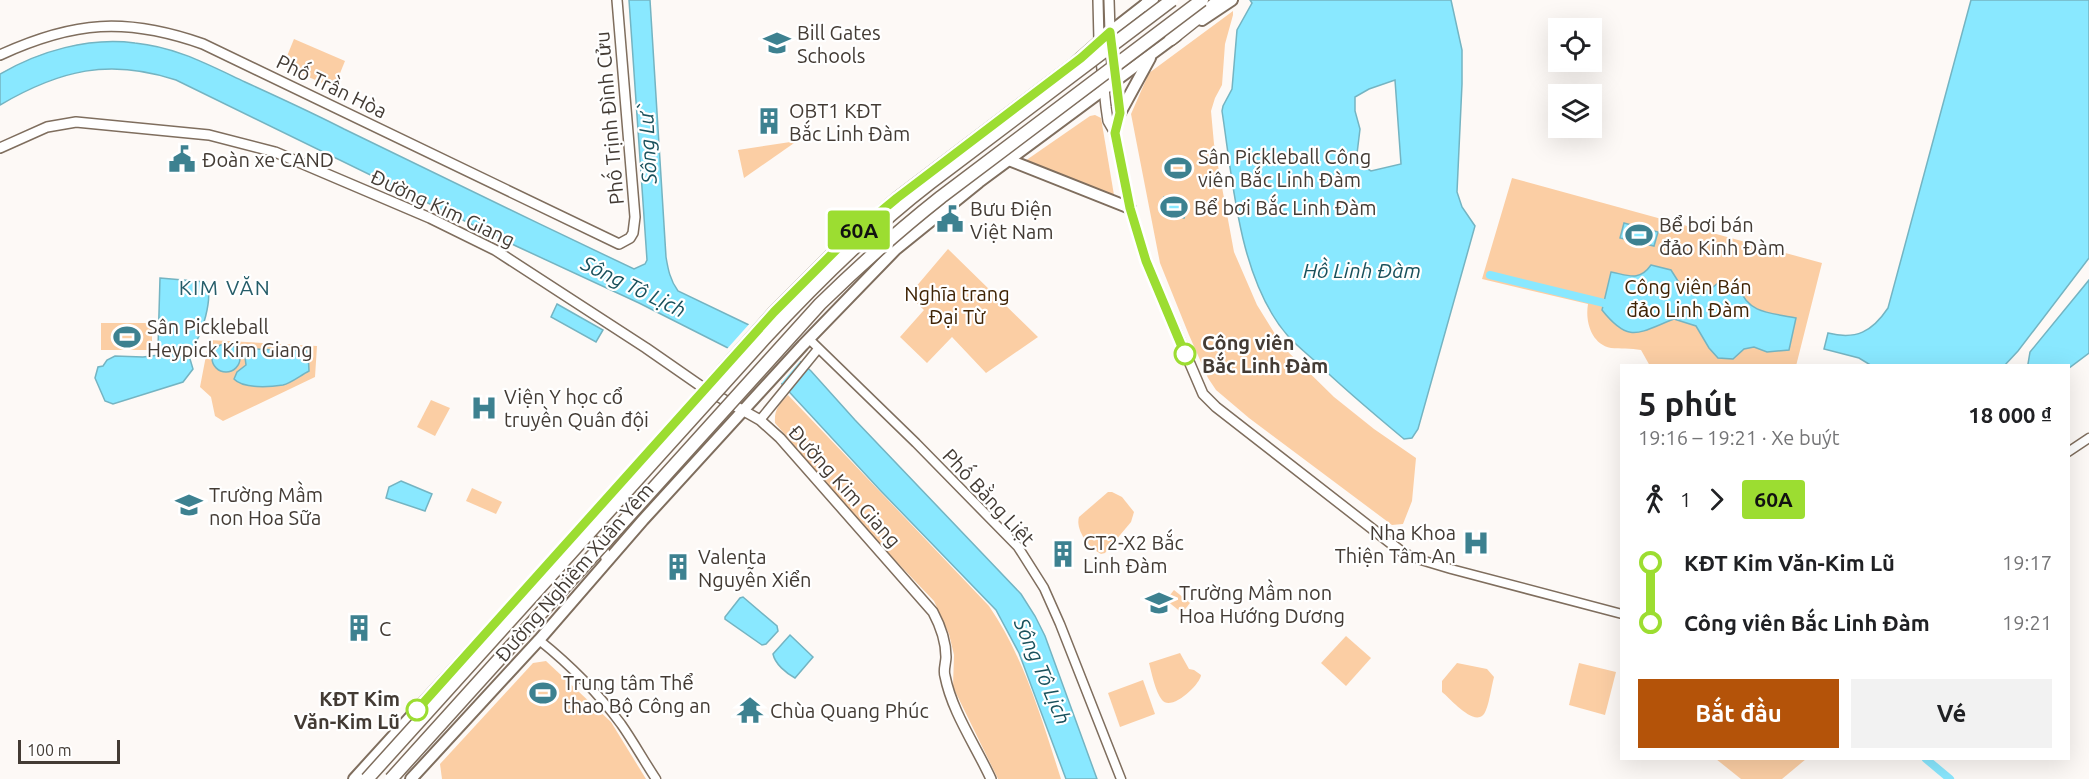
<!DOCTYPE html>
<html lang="vi">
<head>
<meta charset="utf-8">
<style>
  body { margin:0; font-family:Ubuntu,sans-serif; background:#f2f2f2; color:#202124; height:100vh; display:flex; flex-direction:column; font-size:22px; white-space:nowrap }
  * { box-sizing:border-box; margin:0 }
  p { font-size:20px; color:#757577 }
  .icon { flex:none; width:33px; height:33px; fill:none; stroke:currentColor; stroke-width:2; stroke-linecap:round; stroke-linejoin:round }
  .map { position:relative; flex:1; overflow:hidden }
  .sheet { position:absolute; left:1620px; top:364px; width:450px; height:396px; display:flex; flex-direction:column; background:#fff; border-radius:0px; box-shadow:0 6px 24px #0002 }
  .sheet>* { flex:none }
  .badge { padding:0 12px; border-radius:4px; font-size:21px; line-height:39px }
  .controls { position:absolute; left:1548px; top:18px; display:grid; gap:12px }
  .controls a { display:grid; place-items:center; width:54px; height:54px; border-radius:0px; background:#fff; box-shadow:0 6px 24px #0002; font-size:30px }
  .scale { position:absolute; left:18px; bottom:15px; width:102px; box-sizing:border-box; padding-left:6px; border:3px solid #433b34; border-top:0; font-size:16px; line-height:21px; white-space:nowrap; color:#433b34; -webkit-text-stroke:4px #fff; paint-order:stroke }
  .map>.badge { position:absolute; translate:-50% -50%; box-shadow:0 0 0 3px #fff }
  .legs { display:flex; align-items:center; gap:9px; height:66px; padding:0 18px; font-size:20px }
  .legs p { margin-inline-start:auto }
  .summary { display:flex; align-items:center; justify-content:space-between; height:102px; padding:0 18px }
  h1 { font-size:33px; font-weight:700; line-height:45px }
  .primary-button { display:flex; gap:12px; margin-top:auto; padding:12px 18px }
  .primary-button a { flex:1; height:69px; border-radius:0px; background:#b45309; color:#fff; font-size:24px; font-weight:700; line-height:69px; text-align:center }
  .primary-button a+a { background:#f2f2f2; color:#202124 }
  ul { padding:0 18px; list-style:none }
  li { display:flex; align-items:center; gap:21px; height:60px; font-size:22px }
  li i { display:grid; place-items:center; width:9px; height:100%; margin:0 8px; background:currentColor }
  li i::after { content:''; width:15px; height:15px; margin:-8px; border:4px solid; border-radius:50%; background:#fff }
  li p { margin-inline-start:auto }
  li:first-child i { background:linear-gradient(#0000 50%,currentColor 0) }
  li:last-child i { background:linear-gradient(currentColor 50%,#0000 0) }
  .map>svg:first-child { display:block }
  .green { fill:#fbcea4 }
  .water { fill:#89e8ff; stroke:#74b4c2; stroke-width:1.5; fill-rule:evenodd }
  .pier { fill:#fdf9f6 }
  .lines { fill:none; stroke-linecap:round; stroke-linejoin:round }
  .canal { stroke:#89e8ff; stroke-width:8 }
  .tertiary-casing { stroke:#7f6e5e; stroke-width:11 }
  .secondary-casing { stroke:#7f6e5e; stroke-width:12 }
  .primary-casing { stroke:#7f6e5e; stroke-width:14 }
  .motorway-casing { stroke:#7f6e5e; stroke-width:15 }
  .tertiary { stroke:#fff; stroke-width:8 }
  .secondary { stroke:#fff; stroke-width:9 }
  .primary { stroke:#fff; stroke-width:10 }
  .motorway { stroke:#fff; stroke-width:12 }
  .motorway-bridge-casing { stroke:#7f6e5e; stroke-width:15; stroke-linecap:butt }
  .motorway-bridge { stroke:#fff; stroke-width:12 }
  .line-1-casing { stroke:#fff; stroke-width:14 }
  .line-1 { stroke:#9cdd31; stroke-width:9 }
  .stop-1-dot { fill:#fff; stroke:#9cdd31; stroke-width:3 }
  .labels { text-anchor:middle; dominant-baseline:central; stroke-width:4.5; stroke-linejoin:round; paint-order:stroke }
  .poi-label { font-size:20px; fill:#433b34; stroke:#fff; text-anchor:start }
  .street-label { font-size:20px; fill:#433b34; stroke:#fff }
  .park-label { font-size:20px; fill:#3f2304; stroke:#fff }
  .stop-label { font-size:20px; font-weight:bold; fill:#433b34; stroke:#fff; text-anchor:start }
  .water-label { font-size:21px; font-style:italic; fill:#19515c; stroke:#fff }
  .neighbourhood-label { font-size:21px; letter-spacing:1.5px; fill:#265d69; stroke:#fff }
</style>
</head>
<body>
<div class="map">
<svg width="2089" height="779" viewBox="0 0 2089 779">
  <rect width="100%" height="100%" fill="#fdf9f6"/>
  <g class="green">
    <path d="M1233,11V15L1225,44L1222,85L1215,98L1211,111L1214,144L1234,252L1257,305L1283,347L1334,397L1374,429L1416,458L1412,501L1403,524L1392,525L1249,418L1216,390L1208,378L1189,335L1160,263L1131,114L1149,73Z"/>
    <path d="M294,39L345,61L334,88L283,66Z"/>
    <path d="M1095,115L1101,118L1114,195L1025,161L1090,116Z"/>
    <path d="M797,141L744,178L738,150Z"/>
    <path d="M1512,178L1822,263L1796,366H1650L1641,350C1631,348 1620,349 1611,348C1591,344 1585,321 1588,304L1482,279Z"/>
    <path d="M948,249L1038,337L986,373L952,337L927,363L900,337L924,310L909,295Z"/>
    <rect x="101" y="323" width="51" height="27"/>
    <path d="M209,340L317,346L315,377L223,421L215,416L211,397L200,387Z"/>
    <path d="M788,395L989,606C1024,657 1042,720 1061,779H998L953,687L954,655L949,634L934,601L872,536L775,423C774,410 779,404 788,395Z"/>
    <path d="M431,400L450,408L435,436L417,427Z"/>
    <path d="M472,488L502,502L496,514L466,501Z"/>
    <path d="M1108,492H1112L1122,497L1134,512L1131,522L1105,553L1101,554C1089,548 1075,530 1079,517Z"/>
    <path d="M1174,590L1190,603L1182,613L1166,600Z"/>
    <path d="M1346,636L1371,658L1346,686L1321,663Z"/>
    <path d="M1180,653L1189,669L1194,670L1201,675C1200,685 1171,712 1162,700C1155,691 1152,674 1149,663Z"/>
    <path d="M546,661L611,722L646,779H442L440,764L533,663Z"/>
    <path d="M1457,663L1487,669L1494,677C1491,688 1490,700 1486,710C1478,732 1451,699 1442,692V681Z"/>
    <path d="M1579,663L1616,672L1605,715L1569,705Z"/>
    <path d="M1143,680L1155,714L1120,727L1108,693Z"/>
    <path d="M1716,759H1806L1782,779H1741Z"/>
  </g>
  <g class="water">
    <path d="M629,0H650L666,257C668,269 670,280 678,291L749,325L778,342L811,371L855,420L1021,594L1035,616L1045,636L1097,779H1066L1019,653L996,610L880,490L781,383L756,365L728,348L639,303L516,246L176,80C109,58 60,70 0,105V74C40,51 88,37 135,43C176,47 209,65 245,82C278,97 311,112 344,129C440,176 537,223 634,269L645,264L647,260Z"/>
    <path d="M1250,0H1451L1462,50V84L1457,192L1462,207L1475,226L1418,429L1412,438L1404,439C1374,414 1344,389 1315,361C1306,353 1296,345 1288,336C1239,280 1233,182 1222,111L1223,106L1232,89L1237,30L1252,3ZM1395,80L1401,164L1371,171L1356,162L1360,129L1355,111V97L1369,89Z"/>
    <path d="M1971,0H2089V258L2018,351L2004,366H1872L1859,358L1824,349L1828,333C1856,340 1872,332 1888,308Z"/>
    <path d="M1164,197L1188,204L1184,218L1159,210Z"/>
    <path d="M1624,223L1658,232L1654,246L1620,238Z"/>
    <path d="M1651,265L1671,270L1683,289C1699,293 1706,294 1718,283L1740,289C1748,314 1773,313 1796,318L1789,350L1767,352L1754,347L1744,349L1733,359L1718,358L1709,348L1696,326L1674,319C1638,333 1629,344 1602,310L1611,272C1628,275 1639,282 1651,265Z"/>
    <path d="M160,278L206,282C214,296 202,336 192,348L169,352L158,348Z"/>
    <path d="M2089,280V353L2069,368L2068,366H2031L2028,364L2030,352Z"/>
    <path d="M557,304L603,330L596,342L551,317Z"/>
    <circle cx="226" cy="358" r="14"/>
    <path d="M251,349L308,351L309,371C301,375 291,383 283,385C270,387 243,389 234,379L237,372L246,365L245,357Z"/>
    <path d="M183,352L190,359L193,369L183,382L113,404L105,401L95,378L98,367L103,366L107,360L115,356L143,357Z"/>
    <path d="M401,481L432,494L425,511L386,498L389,487Z"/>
    <path d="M743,597L777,626L778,631L766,644L762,645L725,619V617L740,598Z"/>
    <path d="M790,635L813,657L795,678C786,673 775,664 773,654Z"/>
  </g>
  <path class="pier" d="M751,322L779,340L802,359L779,386L755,367L726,350Z"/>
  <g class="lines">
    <g class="canal">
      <path d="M1490,275L1604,303"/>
      <path d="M1926,759L1950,779"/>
    </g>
    <defs>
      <g id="tertiary">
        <path d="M809,339L916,443L1018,547L1044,588L1060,624L1121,779"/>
        <path d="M760,420L818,349"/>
        <path d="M2068,452L2089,438"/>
        <path d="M1402,552L1421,560L1451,569L1622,614"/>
        <path d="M539,640C569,664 598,693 621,724C633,741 644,761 656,779"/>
      </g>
      <g id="secondary">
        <path d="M1098,0L1099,41L1106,107L1108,121L1115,133L1130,208L1146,261L1203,394L1216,407L1402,552"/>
        <path d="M1109,0L1110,32L1120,113L1115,133"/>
        <path d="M0,55C74,21 126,17 203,44L619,244L630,238L633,233L635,217L617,0"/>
        <path d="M0,148L47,127L76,122L209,135L275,152L430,218L495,250L646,348L705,389L760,420L780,438L933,612C941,627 946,641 946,657C946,663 943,670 945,676C952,712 976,746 991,779"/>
      </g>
      <g id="primary">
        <path d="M1202,20L1232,0"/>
        <path d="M1120,113L1150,58"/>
        <path d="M1009,160L1130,208"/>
        <path d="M578,535C592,539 604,545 607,560"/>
        <path d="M354,779L576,535L774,312L831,255L897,198L1075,63L1110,32L1151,0"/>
        <path d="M411,779L539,640L643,520L803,345L896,249L979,182L1176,36"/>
      </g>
      <g id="motorway">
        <path d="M1146,5L1152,0"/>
        <path d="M1171,39L1220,0"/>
      </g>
    </defs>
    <use href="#tertiary" class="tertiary-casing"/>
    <use href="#secondary" class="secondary-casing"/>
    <use href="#primary" class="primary-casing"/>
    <use href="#motorway" class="motorway-casing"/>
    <use href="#tertiary" class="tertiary"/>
    <use href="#secondary" class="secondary"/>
    <use href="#primary" class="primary"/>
    <use href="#motorway" class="motorway"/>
    <defs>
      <g id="motorway-bridge">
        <path d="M367,779L764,339C816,283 869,230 930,183L1172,0"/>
        <path d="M391,779L820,304C859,266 898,231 941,197L1202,0"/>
      </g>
    </defs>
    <use href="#motorway-bridge" class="motorway-bridge-casing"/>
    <use href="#motorway-bridge" class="motorway-bridge"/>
  </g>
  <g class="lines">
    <defs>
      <path id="line-1" d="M417,710L774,312L844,242L897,198L1081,58L1110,32L1120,113L1115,133L1130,208L1146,261L1185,354"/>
    </defs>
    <use href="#line-1" class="line-1-casing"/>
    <use href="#line-1" class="line-1"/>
  </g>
  <defs>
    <symbol id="school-bare" viewBox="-9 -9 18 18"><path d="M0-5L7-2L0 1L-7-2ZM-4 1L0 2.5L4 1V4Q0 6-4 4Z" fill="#3d8190" stroke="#fff" stroke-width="2.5" paint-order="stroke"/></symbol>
    <symbol id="building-bare" viewBox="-9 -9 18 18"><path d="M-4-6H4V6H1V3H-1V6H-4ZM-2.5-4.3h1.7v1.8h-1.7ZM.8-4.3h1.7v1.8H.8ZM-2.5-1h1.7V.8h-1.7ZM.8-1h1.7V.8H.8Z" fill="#3d8190" stroke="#fff" stroke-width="2.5" paint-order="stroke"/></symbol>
    <symbol id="civic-bare" viewBox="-9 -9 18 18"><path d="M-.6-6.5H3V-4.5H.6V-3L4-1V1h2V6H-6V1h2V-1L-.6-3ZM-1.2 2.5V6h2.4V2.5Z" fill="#3d8190" stroke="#fff" stroke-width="2.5" paint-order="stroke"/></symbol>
    <symbol id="stadium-bare" viewBox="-9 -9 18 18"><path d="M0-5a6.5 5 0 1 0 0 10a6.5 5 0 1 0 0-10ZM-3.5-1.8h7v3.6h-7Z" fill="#3d8190" stroke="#fff" stroke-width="2.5" paint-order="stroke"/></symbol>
    <symbol id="hospital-bare" viewBox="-9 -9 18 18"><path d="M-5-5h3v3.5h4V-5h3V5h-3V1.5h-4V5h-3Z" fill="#3d8190" stroke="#fff" stroke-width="2.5" paint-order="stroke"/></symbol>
    <symbol id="temple-bare" viewBox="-9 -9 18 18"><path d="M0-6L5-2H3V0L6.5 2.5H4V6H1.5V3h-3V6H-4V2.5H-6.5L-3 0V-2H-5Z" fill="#3d8190" stroke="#fff" stroke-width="2.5" paint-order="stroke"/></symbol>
  </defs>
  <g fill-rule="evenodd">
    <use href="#school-bare" x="758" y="24" width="38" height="38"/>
    <use href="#building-bare" x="750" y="102" width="38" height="38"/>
    <use href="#civic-bare" x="163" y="140" width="38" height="38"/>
    <use href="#stadium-bare" x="1159" y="149" width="38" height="38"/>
    <use href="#stadium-bare" x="1155" y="188" width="38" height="38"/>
    <use href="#civic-bare" x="931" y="200" width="38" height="38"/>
    <use href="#stadium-bare" x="1620" y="216" width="38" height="38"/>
    <use href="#stadium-bare" x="108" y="318" width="38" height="38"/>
    <use href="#hospital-bare" x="465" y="389" width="38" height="38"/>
    <use href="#school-bare" x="170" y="486" width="38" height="38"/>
    <use href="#hospital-bare" x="1457" y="524" width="38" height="38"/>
    <use href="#building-bare" x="1044" y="535" width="38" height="38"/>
    <use href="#building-bare" x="659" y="548" width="38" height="38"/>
    <use href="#school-bare" x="1140" y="584" width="38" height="38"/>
    <use href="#building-bare" x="340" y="609" width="38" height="38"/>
    <use href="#stadium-bare" x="524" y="674" width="38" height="38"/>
    <use href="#temple-bare" x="731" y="691" width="38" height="38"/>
  </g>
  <g class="stop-1-dot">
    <circle cx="1185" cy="354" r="10"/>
    <circle cx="417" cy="710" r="10"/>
  </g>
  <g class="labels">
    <g class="poi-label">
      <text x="797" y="32">Bill Gates<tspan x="797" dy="23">Schools</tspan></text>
      <text x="789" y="110">OBT1 KĐT<tspan x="789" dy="23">Bắc Linh Đàm</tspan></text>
      <text x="1198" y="156">Sân Pickleball Công<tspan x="1198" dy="23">viên Bắc Linh Đàm</tspan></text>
      <text x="202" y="159">Đoàn xe CAND</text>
      <text x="1194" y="207">Bể bơi Bắc Linh Đàm</text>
      <text x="970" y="208">Bưu Điện<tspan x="970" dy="23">Việt Nam</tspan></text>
      <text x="1659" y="224">Bể bơi bán<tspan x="1659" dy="23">đảo Kinh Đàm</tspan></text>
      <text x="147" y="326">Sân Pickleball<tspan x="147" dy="23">Heypick Kim Giang</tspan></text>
      <text x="504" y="396">Viện Y học cổ<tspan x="504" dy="23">truyền Quân đội</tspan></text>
      <text x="209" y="494">Trường Mầm<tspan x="209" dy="23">non Hoa Sữa</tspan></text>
      <text x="1456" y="532" text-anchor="end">Nha Khoa<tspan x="1456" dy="23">Thiện Tâm An</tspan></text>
      <text x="1083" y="542">CT2-X2 Bắc<tspan x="1083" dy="23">Linh Đàm</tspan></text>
      <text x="698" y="556">Valenta<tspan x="698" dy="23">Nguyễn Xiển</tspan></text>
      <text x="1179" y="592">Trường Mầm non<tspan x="1179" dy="23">Hoa Hướng Dương</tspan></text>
      <text x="379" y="628">C</text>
      <text x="563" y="682">Trung tâm Thể<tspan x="563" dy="23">thao Bộ Công an</tspan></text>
      <text x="770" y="710">Chùa Quang Phúc</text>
    </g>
    <g class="street-label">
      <text transform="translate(332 86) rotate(26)">Phố Trần Hòa</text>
      <text transform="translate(609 118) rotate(-95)">Phố Trịnh Đình Cửu</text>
      <text transform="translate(443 208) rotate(25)">Đường Kim Giang</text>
      <text transform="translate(845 486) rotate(48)">Đường Kim Giang</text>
      <text transform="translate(989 497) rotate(47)">Phố Bằng Liệt</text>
      <text transform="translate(574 572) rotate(-49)">Đường Nghiêm Xuân Yêm</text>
    </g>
    <g class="park-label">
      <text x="1688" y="286">Công viên Bán<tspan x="1688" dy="23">đảo Linh Đàm</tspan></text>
      <text x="957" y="293">Nghĩa trang<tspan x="957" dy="23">Đại Từ</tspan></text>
    </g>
    <g class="stop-label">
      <text x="1202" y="342">Công viên<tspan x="1202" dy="23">Bắc Linh Đàm</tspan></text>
      <text x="400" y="698" text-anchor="end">KĐT Kim<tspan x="400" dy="23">Văn-Kim Lũ</tspan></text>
    </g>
    <g class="water-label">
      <text transform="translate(647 148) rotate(-93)">Sông Lừ</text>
      <text x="1362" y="270">Hồ Linh Đàm</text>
      <text transform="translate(634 286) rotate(26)">Sông Tô Lịch</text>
      <text transform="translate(1043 671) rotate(67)">Sông Tô Lịch</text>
    </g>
    <g class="neighbourhood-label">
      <text x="225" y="287">KIM VĂN</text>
    </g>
  </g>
</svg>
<div class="controls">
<a><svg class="icon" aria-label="locate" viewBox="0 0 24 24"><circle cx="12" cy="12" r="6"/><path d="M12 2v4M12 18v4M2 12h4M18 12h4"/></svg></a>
<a><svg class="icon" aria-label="layers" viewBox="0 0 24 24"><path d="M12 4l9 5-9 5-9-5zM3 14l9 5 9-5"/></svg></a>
</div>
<div class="scale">100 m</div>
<b class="badge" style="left:859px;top:230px;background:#9cdd31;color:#111">60A</b>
<section class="sheet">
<div class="summary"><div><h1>5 phút</h1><p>19:16 – 19:21 · Xe buýt</p></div><b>18 000 ₫</b></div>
<div class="legs"><svg class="icon" aria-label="walk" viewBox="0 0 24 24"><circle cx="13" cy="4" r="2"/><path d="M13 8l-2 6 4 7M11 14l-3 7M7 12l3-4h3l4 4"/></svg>1<svg class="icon" aria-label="forward" viewBox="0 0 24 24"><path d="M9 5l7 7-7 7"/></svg><b class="badge" style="background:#9cdd31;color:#111">60A</b></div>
<ul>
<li><i style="color:#9cdd31"></i><b>KĐT Kim Văn-Kim Lũ</b><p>19:17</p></li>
<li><i style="color:#9cdd31"></i><b>Công viên Bắc Linh Đàm</b><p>19:21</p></li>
</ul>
<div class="primary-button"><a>Bắt đầu</a><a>Vé</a></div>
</section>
</div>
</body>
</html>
